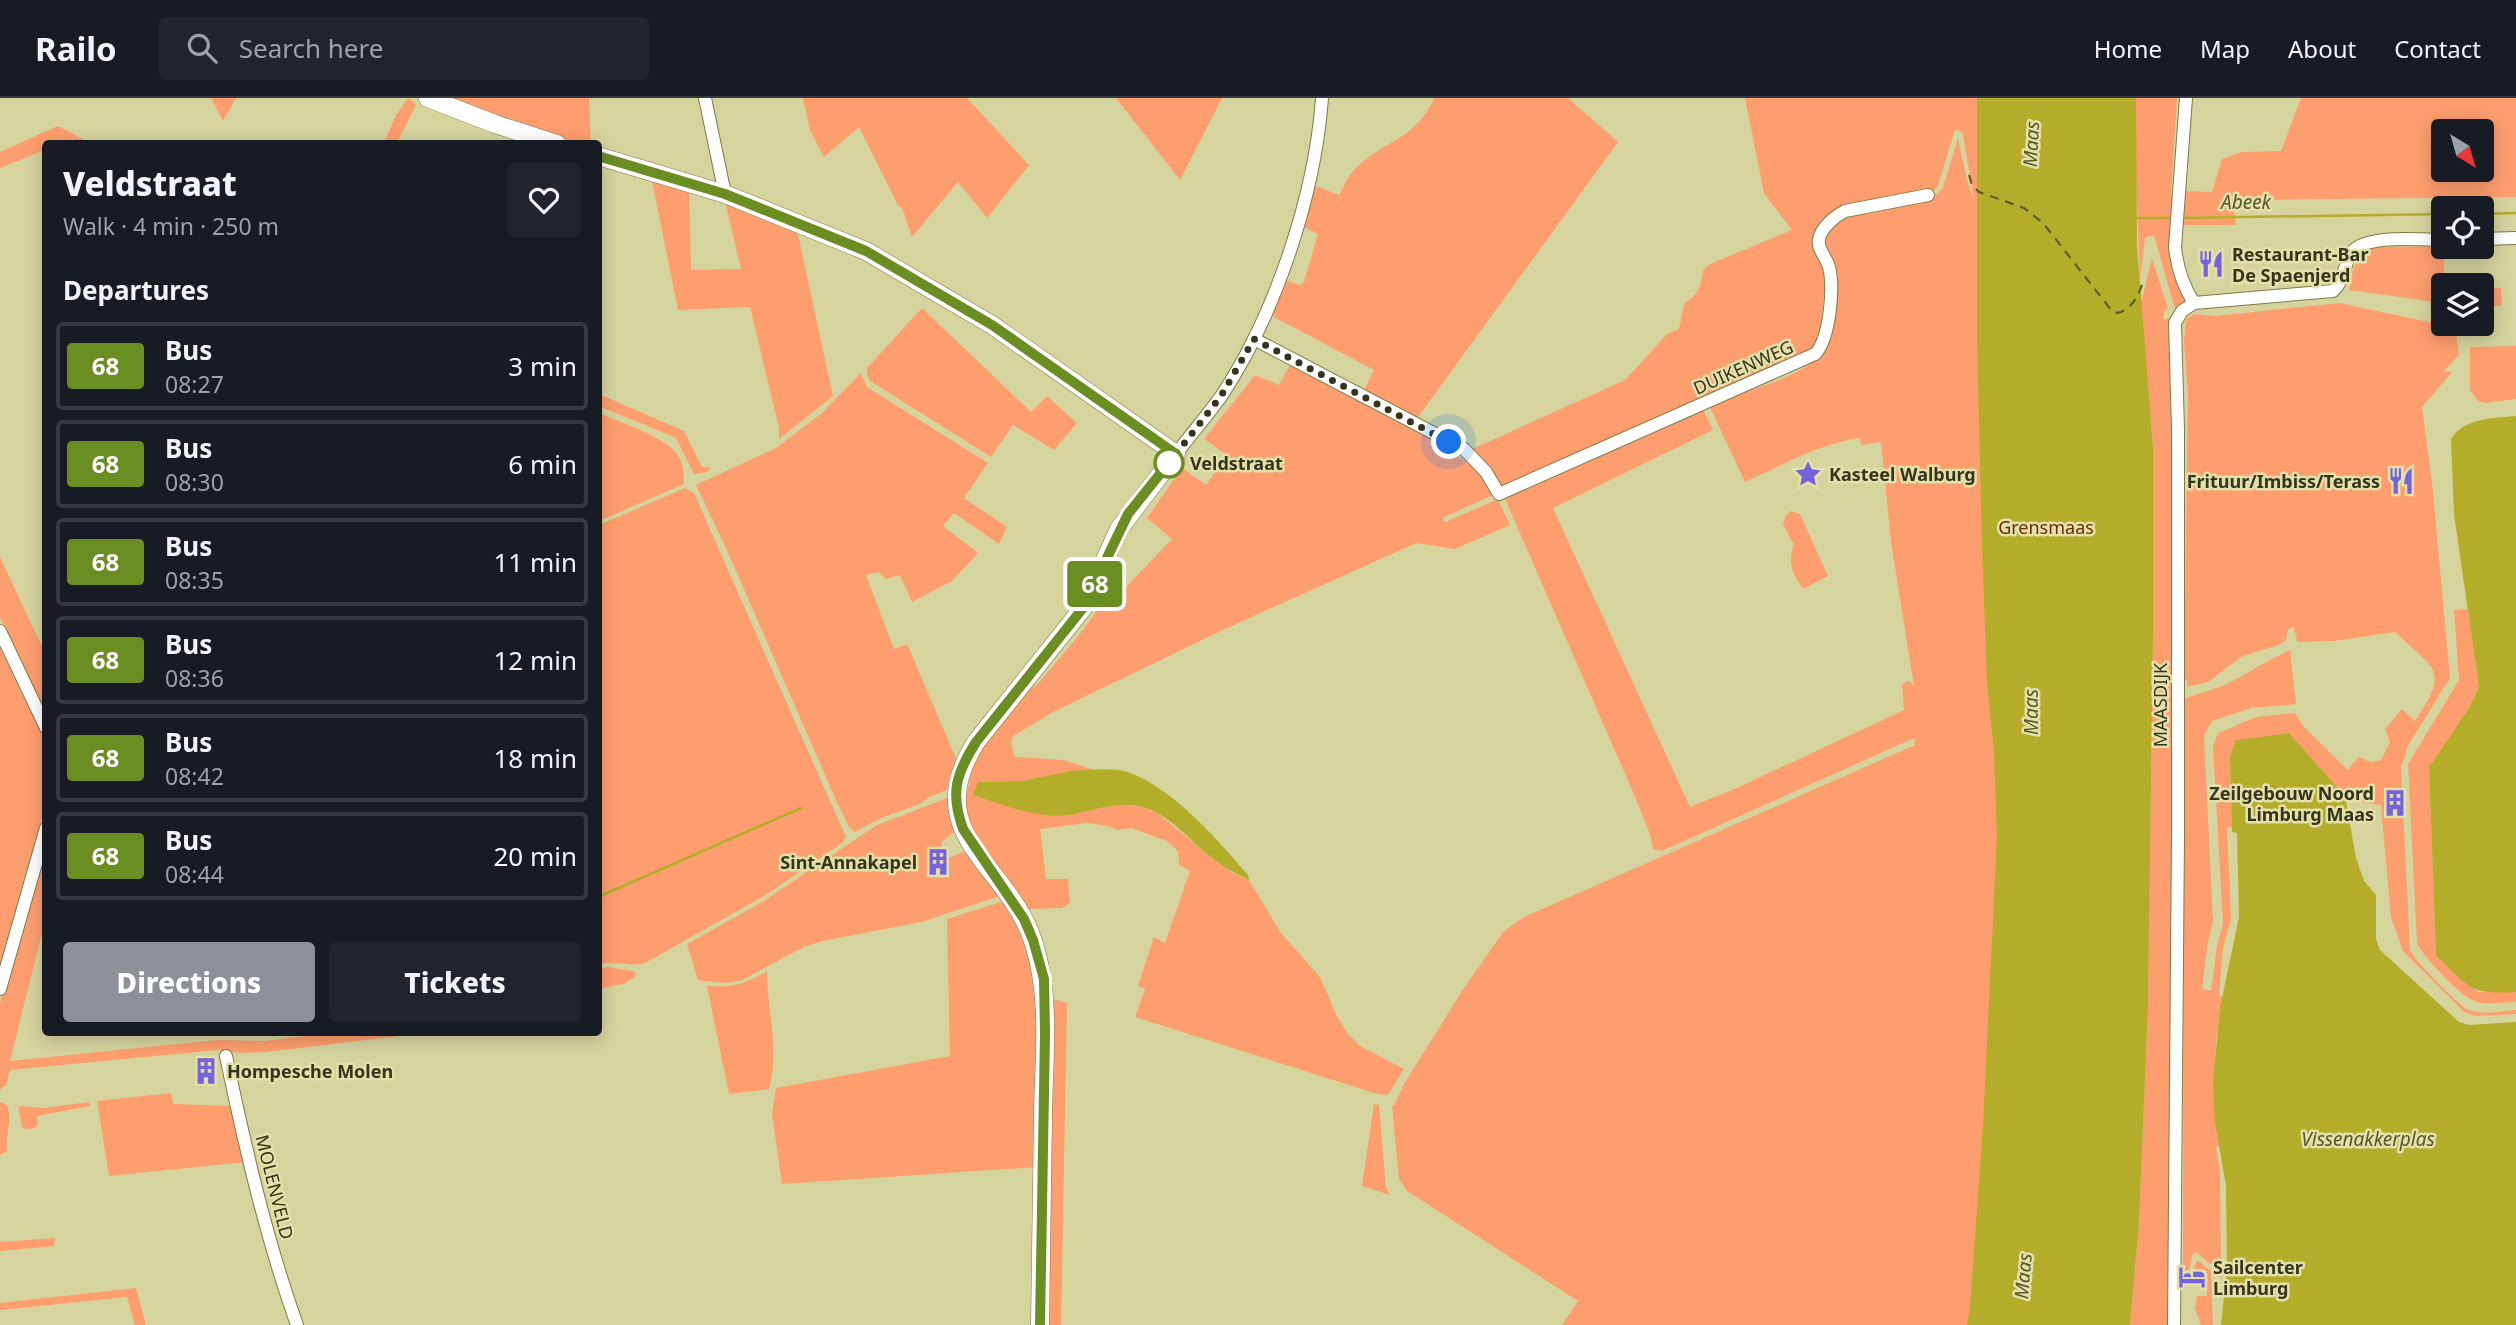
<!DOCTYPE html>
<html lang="en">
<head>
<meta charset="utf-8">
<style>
  body { margin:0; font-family:"Noto Sans",sans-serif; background:#20242c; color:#f1f3f6; height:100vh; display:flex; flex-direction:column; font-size:26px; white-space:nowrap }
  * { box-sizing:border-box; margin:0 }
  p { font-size:23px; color:#9ea1a6 }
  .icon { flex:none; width:38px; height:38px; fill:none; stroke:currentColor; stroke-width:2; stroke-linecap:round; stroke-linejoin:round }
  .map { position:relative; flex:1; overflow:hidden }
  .drawer { position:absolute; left:42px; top:42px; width:560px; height:896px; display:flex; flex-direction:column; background:#171b24; border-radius:7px; box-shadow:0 4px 18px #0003 }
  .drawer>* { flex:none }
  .badge { padding:0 14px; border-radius:5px; font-size:24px; line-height:46px }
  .needle { width:46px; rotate:143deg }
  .fabs { position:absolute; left:2431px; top:21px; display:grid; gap:14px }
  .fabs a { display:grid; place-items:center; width:63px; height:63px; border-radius:7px; background:#171b24; box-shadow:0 4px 18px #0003; font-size:35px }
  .you { position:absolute; width:35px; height:35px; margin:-18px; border:5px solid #fff; border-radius:50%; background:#1a73e8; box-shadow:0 0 0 10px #1a73e833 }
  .map>.badge { position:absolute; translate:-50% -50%; box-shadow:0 0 0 4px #fff }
  h2 { padding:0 21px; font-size:26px; line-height:63px }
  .round { display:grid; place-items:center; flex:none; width:74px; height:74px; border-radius:7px; background:#20242c }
  .head { display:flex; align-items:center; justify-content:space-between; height:119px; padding:0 21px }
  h1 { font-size:33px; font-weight:800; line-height:52px }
  .primary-button { display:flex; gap:14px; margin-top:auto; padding:14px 21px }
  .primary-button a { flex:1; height:80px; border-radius:7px; background:#8c9099; color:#fff; font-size:28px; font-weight:800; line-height:80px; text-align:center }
  .primary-button a+a { background:#20242c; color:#f1f3f6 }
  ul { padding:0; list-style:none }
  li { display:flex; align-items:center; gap:21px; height:88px; margin:0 14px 10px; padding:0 7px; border:4px solid #363941; border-radius:7px }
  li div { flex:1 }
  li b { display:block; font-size:26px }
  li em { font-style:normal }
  li .badge { min-width:77px; font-weight:700; text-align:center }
  header { display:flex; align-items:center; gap:42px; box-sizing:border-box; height:98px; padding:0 35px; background:#171b24; border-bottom:2px solid #363941 }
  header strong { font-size:33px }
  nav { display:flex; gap:38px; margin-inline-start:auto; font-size:24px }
  .search { width:490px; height:63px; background:#20242c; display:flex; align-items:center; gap:18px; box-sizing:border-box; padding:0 24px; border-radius:7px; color:#9ea1a6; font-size:26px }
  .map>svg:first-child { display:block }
  .green { fill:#fe9e6e; fill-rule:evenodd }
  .water { fill:#b3ad29 }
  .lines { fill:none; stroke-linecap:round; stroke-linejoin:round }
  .stream { stroke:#b3ad29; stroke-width:2.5 }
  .ferry { stroke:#585625; stroke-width:2; stroke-dasharray:9 7; stroke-linecap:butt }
  .street-casing { stroke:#7d7b47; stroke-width:14 }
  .secondary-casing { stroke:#7d7b47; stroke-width:19 }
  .street { stroke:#fff; stroke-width:12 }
  .secondary { stroke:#fff; stroke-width:18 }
  .line-casing { stroke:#fff; stroke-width:16 }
  .line { stroke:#6b8e23; stroke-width:10 }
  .walk { stroke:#35351e; stroke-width:7; stroke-dasharray:0 12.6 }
  .stop-dot { fill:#fff; stroke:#6b8e23; stroke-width:3.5 }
  .labels { text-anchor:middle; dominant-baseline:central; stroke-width:5; stroke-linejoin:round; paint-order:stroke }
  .poi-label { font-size:18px; font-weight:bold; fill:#35351e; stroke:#e3e1a9; text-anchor:start }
  .street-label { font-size:18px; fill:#35351e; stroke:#e3e1a9 }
  .stop-label { font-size:18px; font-weight:bold; fill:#35351e; stroke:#e3e1a9; text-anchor:start }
  .park-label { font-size:18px; fill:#6c2b01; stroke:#e3e1a9 }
  .water-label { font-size:19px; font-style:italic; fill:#585625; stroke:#e3e1a9 }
</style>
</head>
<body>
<header>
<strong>Railo</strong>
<div class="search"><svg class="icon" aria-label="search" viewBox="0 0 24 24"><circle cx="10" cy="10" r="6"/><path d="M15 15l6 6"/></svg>Search here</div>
<nav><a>Home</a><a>Map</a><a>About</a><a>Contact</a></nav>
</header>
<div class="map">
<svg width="2516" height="1227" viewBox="0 0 2516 1227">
  <rect width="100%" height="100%" fill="#d6d49d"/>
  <g class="green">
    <path d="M211,0H236L223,23Z"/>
    <path d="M408,0L416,7L397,45H384L396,17Z"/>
    <path d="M444,0H589L591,45H574L560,42Z"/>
    <path d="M803,0H967L1029,67L987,120L958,84L912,139L902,110L898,107L859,29L824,59L810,32Z"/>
    <path d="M1116,0H1222L1180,82Z"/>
    <path d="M1434,0H1568L1618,44L1416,322L1363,294L1374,272L1272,218L1285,182L1300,187L1304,184L1318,136L1302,128L1313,87L1339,97C1344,88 1349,76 1357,69C1387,41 1415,42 1434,0Z"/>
    <path d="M1745,0H2060L2065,236L2111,391L2122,678V828L2109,981L2083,1138L2075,1227H1562L1578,1203L1407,1093L1399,1081L1392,1008L1394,1007L1404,986L1462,893L1503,834L1524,819L1915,647L1914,640L1662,753L1653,751L1650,736L1633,694L1505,401L1510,396L1702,309L1713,332L1553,410L1690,709L1739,689L1904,612L1902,586L1909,583L1914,588L1891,444L1881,344L1861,347L1860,340C1820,345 1781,368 1745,384L1709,307C1739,295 1795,281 1817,260C1835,244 1835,194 1833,172C1832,161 1822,154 1821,143C1825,130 1836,119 1848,114L1937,96L1943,90L1958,40L1968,86L1974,102L1963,37L1961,33L1955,32L1954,35L1938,88L1935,92C1909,100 1856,102 1836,117C1803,141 1822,145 1826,172C1828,182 1824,194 1823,204C1820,257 1807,261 1760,276L1504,389H1497L1470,352L1625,282L1667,236L1679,231L1684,206L1694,198L1700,188L1703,172L1710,166L1792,132L1764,95Z"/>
    <path d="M2136,0H2177L2171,95L2184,194V204L2176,215L2154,137L2145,140L2140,184L2136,77Z"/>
    <path d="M2301,0H2516V99L2233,102L2236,127H2181L2182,93L2212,94L2222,61L2242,54L2281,53ZM2443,33H2482V72H2443Z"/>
    <path d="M58,28L90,45L46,46L45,52L0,70V54Z"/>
    <path d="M651,78L689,89L691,172L741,171L724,99L796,127L833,298L779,341V330L750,209L678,212Z"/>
    <path d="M2443,148L2445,187H2443V205L2349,192C2353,172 2354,158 2373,149Z"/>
    <path d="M2152,160L2168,211L2165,212L2163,220L2165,222L2173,218L2175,297L2171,1227H2130L2139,1125L2148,909L2153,538V349L2141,206Z"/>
    <path d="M2482,190H2501L2502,208H2482Z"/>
    <path d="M2339,205L2429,224L2455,226L2459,257L2444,273L2452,274L2422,309L2432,384L2450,580L2409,646L2401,669L2410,852C2416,864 2456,905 2467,911C2480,918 2502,913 2516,912V916L2475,918L2464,914L2403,853L2391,819L2381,707L2366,705L2344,697L2289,635L2230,659L2232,729L2227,730L2231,821L2223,850L2219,897L2223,899C2212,948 2213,997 2220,1047L2216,1049L2220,1072L2221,1171L2210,1166L2196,1154L2193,1155L2189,1172H2183L2184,601C2200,594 2216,592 2231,584C2251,573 2268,562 2290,552L2296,606L2251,610L2212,623L2204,638L2213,824L2208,844L2202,891L2211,893L2217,848L2223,825L2213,649L2218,635L2256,619L2295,615L2304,629L2348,672L2358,659L2371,664L2381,662L2390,644L2385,631L2402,611L2415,623C2450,571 2436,573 2395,534L2333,543L2297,544L2294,529L2288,531L2286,542L2281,546L2241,559L2208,584L2187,589V581L2184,582L2188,296L2184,243L2186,221L2194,216L2215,218Z"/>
    <path d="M922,210L1031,314L1047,298L1077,325L1054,352L1013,327L991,359L870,283L867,277V270Z"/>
    <path d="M2516,248V301L2485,305L2478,303L2470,292V249Z"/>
    <path d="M1292,263L1419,331L1440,347L1483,374L1492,394L1491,398L1442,420L1445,424L1498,401L1510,427L1455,451L1416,445L1225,531L1055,613L1013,638L1011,645L1015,659L1063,662L1095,672L1070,673L1022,683L978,684L1067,717L1119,706L1143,709L1159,716L1211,759L1233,775L1249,782L1281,835L1320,879L1336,916L1347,935L1360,948L1404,971L1388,997L1374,995L1135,919L1145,891L1138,888L1154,839L1165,845L1190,773L1179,767L1178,753L1167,743L1131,730L1117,732L1108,728L1087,725L1040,731L1046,781H1068L1070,805L1062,810L1023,811L985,757L962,708L970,684L964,682L974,657L1027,592L1036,588C1062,557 1091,526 1111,490L1120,495L1172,441L1147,420L1182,370L1206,387L1227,357L1204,341L1255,277L1279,287Z"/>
    <path d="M861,275L867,289L988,365L964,400L1007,429L999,446L954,415L943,428L978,455L952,483L912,504L900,477L886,481L879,474L866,477L894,551L907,546L958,665L950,690L945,693L929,699L920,706L881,720L855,734L849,729L836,702L726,450L696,387L776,350L822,315Z"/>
    <path d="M599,296L684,333L702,369H711L707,374L694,376L676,340L599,308Z"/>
    <path d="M598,315C620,324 668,339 679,359C684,368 684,376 684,386L599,423Z"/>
    <path d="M685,390L694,395L846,739L842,745L764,798L645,865C629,869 615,863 599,866V427Z"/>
    <path d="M1791,413L1800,416L1828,478L1803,491C1793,476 1787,465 1794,447L1783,426L1786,417Z"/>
    <path d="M0,459L45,555V615L0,519Z"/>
    <path d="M2468,511L2479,589L2469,610L2429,669L2436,858L2478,894H2516V904C2504,904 2489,907 2477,904C2460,899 2426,861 2417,846L2408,666L2459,582L2454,512Z"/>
    <path d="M0,543L46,641L45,709L0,868Z"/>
    <path d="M947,700L956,732L942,744L941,755L928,769L936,774L946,761L968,752L999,797L997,799L921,824L822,843L804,849L742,882L724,885L698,882L687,846L762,804L877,727Z"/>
    <path d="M45,742V823L10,963L217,942L265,943L337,934L424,935L266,954L240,955L217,952L10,972L6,987L0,992V905Z"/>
    <path d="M1004,803L1009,805L1037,868L1038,1069L782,1086L772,1016L776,990L950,958L947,821Z"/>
    <path d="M608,869L633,873L636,875L635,879L623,886L599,891V871Z"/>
    <path d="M767,873C767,912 780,952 769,991L729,996L707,888C732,890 746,886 767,873Z"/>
    <path d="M1057,902L1067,905L1061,1227H1043L1050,904Z"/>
    <path d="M171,995L173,1006L233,1008L246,1064L109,1078L97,1003Z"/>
    <path d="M0,1004L7,1007C13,1022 5,1037 7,1053L0,1057Z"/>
    <path d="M89,1004L90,1008L37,1018L38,1027C33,1032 28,1032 22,1029L18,1008L44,1010Z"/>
    <path d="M1374,1006L1379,1007L1386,1089L1390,1097L1362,1088Z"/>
    <path d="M55,1140L54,1148L0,1153V1144Z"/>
    <path d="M2197,1162L2211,1173L2213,1227H2201L2195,1210L2197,1198H2207V1173L2193,1172Z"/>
    <path d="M136,1190L146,1227H135L127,1199L0,1212V1205Z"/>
  </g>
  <g class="water">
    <path d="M1977,0H2136L2137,147L2153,349V538L2148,909L2139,1125L2130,1227H1967L1970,1209L1983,1028L1997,738L1994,654L1987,585L1982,448L1977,243Z"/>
    <path d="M2516,318V894C2468,897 2470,889 2436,858L2429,669L2469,610L2479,589L2454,416L2451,341C2463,320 2495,320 2516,318Z"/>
    <path d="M2289,635L2345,698L2356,760L2364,783L2376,797V841L2380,852L2459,924L2469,927L2516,924V1227H2221L2227,1170L2226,1088L2215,1024L2213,983L2220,910L2239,819L2237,735L2232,734L2230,659L2236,642Z"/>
    <path d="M1070,673C1086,672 1103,670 1119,672C1164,680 1219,743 1248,777L1249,782C1236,776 1224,769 1212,760C1190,743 1171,717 1143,709C1116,702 1094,713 1068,717C1036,721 1004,707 973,697L978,684L1022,683Z"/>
  </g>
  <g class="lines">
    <g class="stream">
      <path d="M2482,116L2516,115"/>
      <path d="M2135,120H2174"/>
      <path d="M2180,120L2443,116"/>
      <path d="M598,799L801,710"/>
    </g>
    <path class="ferry" d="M1969,77L1972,87L1979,94L2024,110L2043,125L2112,213L2118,215C2133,210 2138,198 2143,184"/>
    <defs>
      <g id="street">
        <path d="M705,0L725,96"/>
        <path d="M2186,0L2175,149C2177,169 2183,188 2194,205"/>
        <path d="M2482,141L2516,140"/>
        <path d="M1254,241L1464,351L1486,374L1499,396L1815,256C1830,241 1835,186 1828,166C1825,158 1817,150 1819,141C1821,130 1835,118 1845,113L1928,97"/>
        <path d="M1176,356C1191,336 1208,317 1222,297C1276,215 1315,97 1322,0"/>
        <path d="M0,533L46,630"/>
        <path d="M0,891L46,730"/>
        <path d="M226,958C245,1049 266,1140 297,1227"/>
        <path d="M2174,1227L2178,736V332L2175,225L2182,213L2194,205L2333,193C2345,183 2343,167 2352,154C2366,136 2421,142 2443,142"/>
      </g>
      <g id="secondary">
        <path d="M428,0L495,26L557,46"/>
        <path d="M598,58L725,96L866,153L992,227L1176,356L1119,431L1083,510L976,644C917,738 1010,766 1034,846C1051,900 1044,958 1043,1014C1042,1085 1041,1156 1040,1227"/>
      </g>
    </defs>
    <use href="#street" class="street-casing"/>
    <use href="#secondary" class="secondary-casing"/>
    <use href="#street" class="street"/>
    <use href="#secondary" class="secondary"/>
  </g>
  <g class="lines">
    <defs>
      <path id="line" d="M598,58L725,96L866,153L992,227L1176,356L1128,416L1083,510L976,644C956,676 950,695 963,731L1024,821L1033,842L1044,881L1045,935L1040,1227"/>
    </defs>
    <use href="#line" class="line-casing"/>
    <use href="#line" class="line"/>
    <path class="walk" d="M1169,365L1221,298L1254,241L1449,344"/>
  </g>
  <defs>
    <symbol id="restaurant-bare" viewBox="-9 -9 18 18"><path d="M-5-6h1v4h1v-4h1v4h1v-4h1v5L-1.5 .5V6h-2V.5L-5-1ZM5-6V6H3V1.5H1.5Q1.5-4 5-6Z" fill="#7662dc" stroke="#e3e1a9" stroke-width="2.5" paint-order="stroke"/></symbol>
    <symbol id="sight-bare" viewBox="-9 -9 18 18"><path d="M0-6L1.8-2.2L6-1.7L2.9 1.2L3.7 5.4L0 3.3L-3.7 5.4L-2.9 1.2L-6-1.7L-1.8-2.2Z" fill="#7662dc" stroke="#e3e1a9" stroke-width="2.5" paint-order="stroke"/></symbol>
    <symbol id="building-bare" viewBox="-9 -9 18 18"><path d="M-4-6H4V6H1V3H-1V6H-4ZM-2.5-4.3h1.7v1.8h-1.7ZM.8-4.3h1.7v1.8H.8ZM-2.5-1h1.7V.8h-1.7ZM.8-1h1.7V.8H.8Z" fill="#7662dc" stroke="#e3e1a9" stroke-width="2.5" paint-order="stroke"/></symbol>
    <symbol id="hotel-bare" viewBox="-9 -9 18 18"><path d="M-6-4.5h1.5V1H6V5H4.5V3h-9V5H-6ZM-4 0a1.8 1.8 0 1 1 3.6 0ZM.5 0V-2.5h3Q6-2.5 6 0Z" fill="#7662dc" stroke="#e3e1a9" stroke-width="2.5" paint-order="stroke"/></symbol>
  </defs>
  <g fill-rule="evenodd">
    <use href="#restaurant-bare" x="2192" y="147" width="38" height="38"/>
    <use href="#sight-bare" x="1789" y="357" width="38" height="38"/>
    <use href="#restaurant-bare" x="2382" y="364" width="38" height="38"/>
    <use href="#building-bare" x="2376" y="686" width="38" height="38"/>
    <use href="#building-bare" x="919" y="745" width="38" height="38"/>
    <use href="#building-bare" x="187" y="954" width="38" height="38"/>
    <use href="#hotel-bare" x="2173" y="1160" width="38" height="38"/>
  </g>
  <circle class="stop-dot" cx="1169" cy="365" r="14"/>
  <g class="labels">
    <g class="poi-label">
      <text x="2232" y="156">Restaurant-Bar<tspan x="2232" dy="21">De Spaenjerd</tspan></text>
      <text x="1829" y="376">Kasteel Walburg</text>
      <text x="2380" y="383" text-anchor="end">Frituur/Imbiss/Terass</text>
      <text x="2374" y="695" text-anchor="end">Zeilgebouw Noord<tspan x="2374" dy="21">Limburg Maas</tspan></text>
      <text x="917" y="764" text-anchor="end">Sint-Annakapel</text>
      <text x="227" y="973">Hompesche Molen</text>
      <text x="2213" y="1169">Sailcenter<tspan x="2213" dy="21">Limburg</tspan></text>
    </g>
    <g class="street-label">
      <text transform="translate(1743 269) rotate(-24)">DUIKENWEG</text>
      <text transform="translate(2160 607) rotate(-90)">MAASDIJK</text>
      <text transform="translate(275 1089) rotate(76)">MOLENVELD</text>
    </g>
    <g class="stop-label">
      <text x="1190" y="365">Veldstraat</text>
    </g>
    <g class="park-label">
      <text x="2046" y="429">Grensmaas</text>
    </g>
    <g class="water-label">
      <text transform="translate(2031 46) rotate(-87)">Maas</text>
      <text x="2246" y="104">Abeek</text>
      <text transform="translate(2031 614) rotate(-90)">Maas</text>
      <text x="2368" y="1041">Vissenakkerplas</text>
      <text transform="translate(2023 1178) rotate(-85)">Maas</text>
    </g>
  </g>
</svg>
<div class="fabs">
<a><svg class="needle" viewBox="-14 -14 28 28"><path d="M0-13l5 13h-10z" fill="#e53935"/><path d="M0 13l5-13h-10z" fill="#9ea1a6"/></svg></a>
<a><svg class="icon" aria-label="locate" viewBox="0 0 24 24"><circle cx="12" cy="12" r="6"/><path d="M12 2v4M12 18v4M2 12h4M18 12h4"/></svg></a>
<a><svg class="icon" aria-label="layers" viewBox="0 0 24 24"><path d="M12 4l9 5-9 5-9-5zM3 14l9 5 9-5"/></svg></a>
</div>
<div class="you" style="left:1449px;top:344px"></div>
<b class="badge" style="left:1095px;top:486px;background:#6b8e23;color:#fff">68</b>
<section class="drawer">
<div class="head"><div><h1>Veldstraat</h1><p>Walk · 4 min · 250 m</p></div><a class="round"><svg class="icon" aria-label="heart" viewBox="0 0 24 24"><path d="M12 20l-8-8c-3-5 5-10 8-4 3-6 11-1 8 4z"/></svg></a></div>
<h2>Departures</h2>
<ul>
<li><span class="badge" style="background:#6b8e23;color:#fff">68</span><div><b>Bus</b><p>08:27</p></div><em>3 min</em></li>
<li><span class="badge" style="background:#6b8e23;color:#fff">68</span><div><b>Bus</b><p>08:30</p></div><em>6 min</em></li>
<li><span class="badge" style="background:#6b8e23;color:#fff">68</span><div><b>Bus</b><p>08:35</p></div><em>11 min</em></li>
<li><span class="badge" style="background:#6b8e23;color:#fff">68</span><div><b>Bus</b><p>08:36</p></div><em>12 min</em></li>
<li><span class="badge" style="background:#6b8e23;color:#fff">68</span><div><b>Bus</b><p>08:42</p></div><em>18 min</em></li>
<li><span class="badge" style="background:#6b8e23;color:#fff">68</span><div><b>Bus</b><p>08:44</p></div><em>20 min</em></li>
</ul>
<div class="primary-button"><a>Directions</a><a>Tickets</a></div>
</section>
</div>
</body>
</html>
